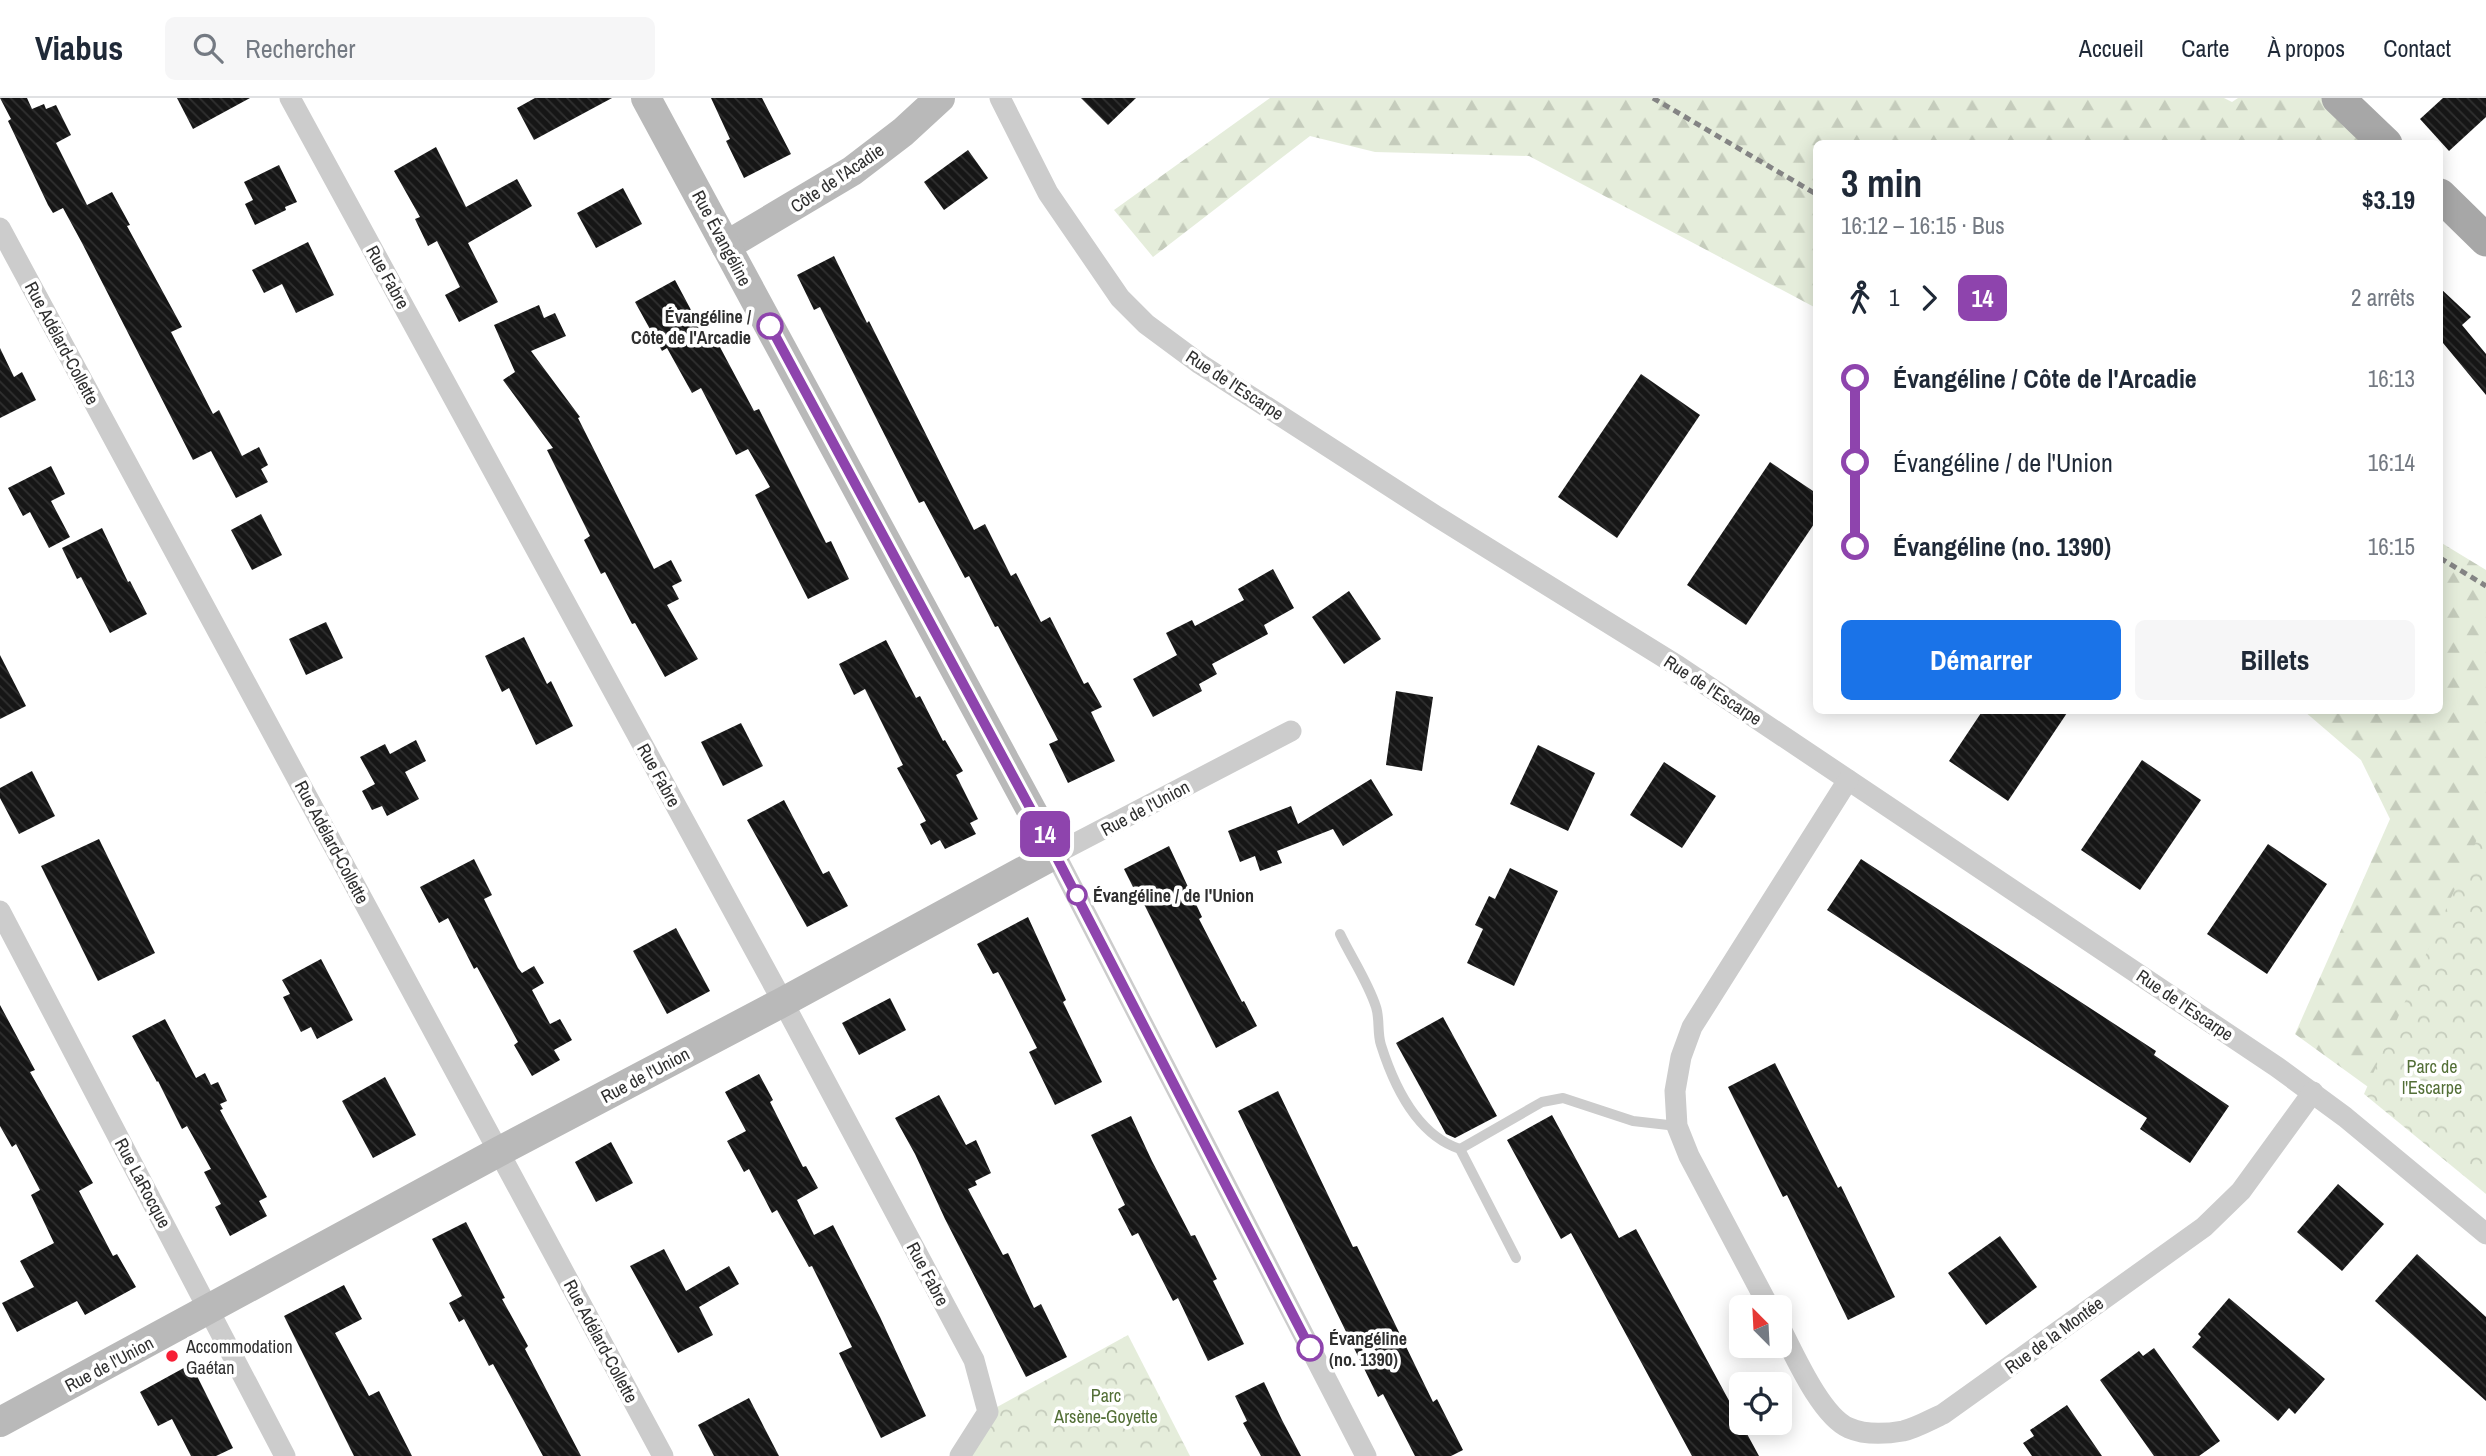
<!DOCTYPE html>
<html lang="fr">
<head>
<meta charset="utf-8">
<style>
  body { margin:0; font-family:"Archivo Narrow",sans-serif; background:#f6f6f7; color:#1f2937; height:100vh; display:flex; flex-direction:column; font-size:26px; white-space:nowrap }
  * { box-sizing:border-box; margin:0 }
  p { font-size:23px; color:#747a83 }
  .icon { flex:none; width:38px; height:38px; fill:none; stroke:currentColor; stroke-width:2; stroke-linecap:round; stroke-linejoin:round }
  .map { position:relative; flex:1; overflow:hidden }
  .drawer { position:absolute; left:1813px; top:42px; width:630px; height:574px; display:flex; flex-direction:column; background:#fff; border-radius:10px; box-shadow:0 4px 18px #0003 }
  .drawer>* { flex:none }
  .badge { padding:0 14px; border-radius:10px; font-size:24px; line-height:46px }
  .needle { width:46px; rotate:336deg }
  .buttons { position:absolute; left:1729px; top:1197px; display:grid; gap:14px }
  .buttons a { display:grid; place-items:center; width:63px; height:63px; border-radius:10px; background:#fff; box-shadow:0 4px 18px #0003; font-size:35px }
  .map>.badge { position:absolute; translate:-50% -50%; box-shadow:0 0 0 4px #fff }
  .legs { display:flex; align-items:center; gap:10px; height:77px; padding:0 28px; font-size:23px }
  .legs p { margin-inline-start:auto }
  .head { display:flex; align-items:center; justify-content:space-between; height:119px; padding:0 28px }
  h1 { font-size:38px; font-weight:700; line-height:52px }
  .action { display:flex; gap:14px; margin-top:auto; padding:14px 28px }
  .action a { flex:1; height:80px; border-radius:10px; background:#1a73e8; color:#fff; font-size:28px; font-weight:700; line-height:80px; text-align:center }
  .action a+a { background:#f6f6f7; color:#1f2937 }
  ul { padding:0 28px; list-style:none }
  li { display:flex; align-items:center; gap:24px; height:84px; font-size:26px }
  li i { display:grid; place-items:center; width:10px; height:100%; margin:0 9px; background:currentColor }
  li i::after { content:''; width:18px; height:18px; margin:-9px; border:5px solid; border-radius:50%; background:#fff }
  li p { margin-inline-start:auto }
  li:first-child i { background:linear-gradient(#0000 50%,currentColor 0) }
  li:last-child i { background:linear-gradient(currentColor 50%,#0000 0) }
  header { display:flex; align-items:center; gap:42px; box-sizing:border-box; height:98px; padding:0 35px; background:#fff; border-bottom:2px solid #e0e1e3 }
  header strong { font-size:33px }
  nav { display:flex; gap:38px; margin-inline-start:auto; font-size:24px }
  .search { width:490px; height:63px; background:#f6f6f7; display:flex; align-items:center; gap:18px; box-sizing:border-box; padding:0 24px; border-radius:10px; color:#747a83; font-size:26px }
  .map>svg:first-child { display:block }
  .forest { fill:url(#forest-firs) }
  .park { fill:url(#park-crowns) }
  .building { fill:url(#building-back-hatch) }
  .lines { fill:none; stroke-linecap:round; stroke-linejoin:round }
  .lane { stroke:#ccc; stroke-width:10 }
  .street { stroke:#ccc; stroke-width:21 }
  .secondary { stroke:#b9b9b9; stroke-width:30 }
  .primary { stroke:#a7a7a7; stroke-width:33 }
  .rail { stroke:#848484; stroke-width:5; stroke-dasharray:7 5; stroke-linecap:butt }
  .line-1-casing { stroke:#fff; stroke-width:16 }
  .line-1 { stroke:#8e44ad; stroke-width:10 }
  .stop-1-dot { fill:#fff; stroke:#8e44ad; stroke-width:3.5 }
  .poi-dot { fill:#f71f36; stroke:#fff; stroke-width:2.5 }
  .labels { text-anchor:middle; dominant-baseline:central; stroke-width:7; stroke-linejoin:round; paint-order:stroke }
  .street-label { font-size:18px; fill:#2f2f2f; stroke:#fff }
  .stop-label { font-size:18px; font-weight:bold; fill:#2f2f2f; stroke:#fff; text-anchor:start }
  .park-label { font-size:18px; fill:#536f37; stroke:#fff }
  .poi-label { font-size:18px; fill:#2f2f2f; stroke:#fff; text-anchor:start }
</style>
</head>
<body>
<header>
<strong>Viabus</strong>
<div class="search"><svg class="icon" aria-label="search" viewBox="0 0 24 24"><circle cx="10" cy="10" r="6"/><path d="M15 15l6 6"/></svg>Rechercher</div>
<nav><a>Accueil</a><a>Carte</a><a>À propos</a><a>Contact</a></nav>
</header>
<div class="map">
<svg width="2486" height="1358" viewBox="0 0 2486 1358">
  <defs>
    <pattern id="forest-firs" width="22" height="20" patternUnits="userSpaceOnUse" patternTransform="scale(1.75)"><rect width="22" height="20" fill="#e5eddb"/><path d="M5 1l3.5 6h-7zM16 11l3.5 6h-7z" fill="#c5ccbc"/></pattern>
    <pattern id="park-crowns" width="20" height="18" patternUnits="userSpaceOnUse" patternTransform="scale(1.75)"><rect width="20" height="18" fill="#e5eddb"/><path d="M2 6a3 3 0 1 1 6 0M12 15a3 3 0 1 1 6 0" fill="none" stroke="#c5ccbc"/></pattern>
    <pattern id="building-back-hatch" width="6" height="6" patternUnits="userSpaceOnUse" patternTransform="scale(1.75)"><rect width="6" height="6" fill="#161616"/><path d="M-1 5l2 2M0 0l6 6M5-1l2 2" fill="none" stroke="#303030"/></pattern>
  </defs>
  <rect width="100%" height="100%" fill="#fff"/>
  <g class="forest">
    <path d="M1270,0H2224L2232,4L2238,0H2322L2369,45L1816,46V210L1529,58L1375,54L1310,38L1153,159L1114,112Z"/>
    <path d="M2440,444L2486,472V999L2415,1023L2295,936L2390,721L2361,662L2304,613L2440,612Z"/>
  </g>
  <g class="park">
    <path d="M2486,721V1096L2364,996Z"/>
    <path d="M1128,1237L1190,1358H960L988,1314Z"/>
  </g>
  <g class="building">
    <path d="M0,0H27L32,11L44,6L46,11L56,7L71,37L56,45L87,107L112,94L130,127L127,128L182,229L171,234L213,316L219,312L242,358L259,349L268,367L261,371L268,384L236,400L211,353L193,362L82,145L63,110L53,115L48,107L8,23L11,21Z"/>
    <path d="M177,0H250L193,31Z"/>
    <path d="M535,0H612L534,42L517,10Z"/>
    <path d="M711,0H762L791,56L744,80L726,43L730,41Z"/>
    <path d="M1081,0H1136L1108,27Z"/>
    <path d="M2443,0H2486V19L2449,53L2420,21Z"/>
    <path d="M436,49L466,109L517,81L532,108L468,145L498,204L459,224L445,197L460,189L437,143L428,148L415,121L420,119L394,73Z"/>
    <path d="M968,52L988,80L944,112L924,84Z"/>
    <path d="M279,67L297,104L285,109L286,112L255,127L245,106L253,102L244,84Z"/>
    <path d="M623,90L642,126L596,150L577,115Z"/>
    <path d="M308,144L334,197L296,215L282,186L264,195L252,172Z"/>
    <path d="M834,158L867,225L869,223L974,432L985,426L1011,478L1016,475L1041,524L1050,519L1084,586L1088,584L1102,609L1091,614L1115,663L1068,685L1049,646L1058,642L998,528L995,529L969,478L965,480L924,403L919,405L820,209L814,212L797,177Z"/>
    <path d="M675,182L706,240L713,236L754,313L759,311L826,445L831,443L849,481L808,501L755,397L770,389L748,351L736,357L701,290L692,295L667,250L662,253L635,204Z"/>
    <path d="M2440,190L2471,219L2462,227L2486,256V297L2443,245L2440,248Z"/>
    <path d="M539,207L544,220L555,215L566,238L531,253L580,319L578,320L654,471L671,462L682,483L672,488L679,501L667,507L698,561L665,579L635,525L632,526L605,474L601,476L584,442L590,438L547,352L553,350L503,282L515,274L494,227Z"/>
    <path d="M0,250L14,279L22,274L36,302L0,320Z"/>
    <path d="M1641,276L1700,317L1617,440L1558,399Z"/>
    <path d="M1770,364L1816,395V423L1746,527L1687,487Z"/>
    <path d="M51,368L65,396L51,403L70,439L49,450L30,414L23,418L8,390Z"/>
    <path d="M261,416L282,457L252,472L231,432Z"/>
    <path d="M102,430L128,484L130,483L147,516L110,535L81,479L77,481L62,450Z"/>
    <path d="M1273,471L1294,510L1264,527L1268,536L1212,566L1217,576L1199,586L1202,593L1153,619L1133,581L1177,557L1166,535L1192,522L1195,528L1244,502L1238,491Z"/>
    <path d="M1349,493L1381,541L1344,566L1312,519Z"/>
    <path d="M326,524L343,560L306,577L289,541Z"/>
    <path d="M524,539L547,586L551,583L573,628L536,647L509,590L502,594L485,558Z"/>
    <path d="M886,542L916,600L920,598L943,643L945,642L963,673L956,677L978,721L970,725L976,736L945,751L940,742L931,747L920,726L926,723L897,670L903,667L865,591L854,597L839,566Z"/>
    <path d="M0,557L26,608L0,621Z"/>
    <path d="M1396,593L1433,599L1422,673L1386,667Z"/>
    <path d="M1983,612H2069L2008,703L1949,663Z"/>
    <path d="M741,625L763,668L723,688L701,644Z"/>
    <path d="M416,642L426,663L405,674L419,701L387,718L382,708L372,712L362,693L375,686L360,659L385,646L390,656Z"/>
    <path d="M1538,647L1595,675L1568,733L1510,706Z"/>
    <path d="M2142,662L2201,702L2140,792L2081,752Z"/>
    <path d="M1664,664L1716,698L1682,750L1630,717Z"/>
    <path d="M32,673L55,718L19,736L0,700V690Z"/>
    <path d="M1371,681L1393,717L1343,748L1333,731L1277,753L1282,765L1260,773L1255,758L1240,764L1228,733L1291,708L1298,726Z"/>
    <path d="M784,702L823,776L829,773L848,808L807,829L747,722Z"/>
    <path d="M99,741L155,855L98,883L41,768Z"/>
    <path d="M2268,746L2327,786L2267,876L2207,836Z"/>
    <path d="M1169,748L1202,819L1199,821L1242,904L1244,903L1257,928L1216,950L1140,798L1138,799L1124,771Z"/>
    <path d="M474,761L492,797L484,801L518,870L522,875L534,868L544,885L532,892L550,926L560,921L572,942L554,952L560,962L532,978L514,947L518,944L477,869L474,871L448,820L439,825L420,789Z"/>
    <path d="M1861,761L2156,953L2154,957L2229,1008L2190,1065L2140,1031L2147,1020L1827,812Z"/>
    <path d="M1510,770L1558,793L1514,888L1467,865L1483,831L1475,827L1489,798L1495,801Z"/>
    <path d="M1028,819L1066,902L1063,904L1102,984L1055,1007L1029,954L1037,950L1003,883L998,874L993,876L977,846Z"/>
    <path d="M676,830L710,893L667,916L633,853Z"/>
    <path d="M321,861L353,922L317,941L311,929L301,934L283,899L290,896L282,882Z"/>
    <path d="M890,900L906,932L859,957L842,925Z"/>
    <path d="M0,907L35,972L30,974L93,1085L79,1093L113,1158L117,1156L136,1189L85,1217L77,1203L17,1234L2,1205L34,1189L20,1163L54,1145L31,1097L40,1092L16,1046L12,1049L0,1028Z"/>
    <path d="M1443,919L1497,1018L1455,1040L1446,1036L1396,945Z"/>
    <path d="M165,921L196,980L205,975L211,987L218,984L227,1003L220,1006L223,1011L220,1012L267,1099L259,1103L267,1118L230,1138L215,1109L221,1106L204,1074L211,1071L187,1028L182,1031L158,983L157,984L132,938Z"/>
    <path d="M1775,965L1838,1090L1841,1088L1895,1199L1848,1222L1787,1097L1783,1099L1728,989Z"/>
    <path d="M759,976L773,1002L770,1004L803,1069L806,1068L818,1090L797,1102L814,1137L833,1127L880,1219L926,1318L881,1340L839,1255L852,1249L822,1188L812,1168L809,1169L777,1112L772,1115L749,1071L744,1074L727,1043L746,1033L725,994Z"/>
    <path d="M385,979L416,1037L373,1060L342,1003Z"/>
    <path d="M1278,993L1353,1149L1357,1148L1433,1304L1437,1301L1463,1352L1451,1358H1415L1383,1296L1378,1299L1238,1013Z"/>
    <path d="M939,997L966,1047L976,1042L991,1075L975,1083L977,1087L968,1091L1003,1157L1008,1155L1034,1210L1041,1206L1067,1259L1026,1279L945,1121L915,1056L895,1020Z"/>
    <path d="M1552,1017L1619,1140L1636,1131L1759,1358H1692L1571,1135L1561,1141L1507,1042Z"/>
    <path d="M1131,1018L1152,1063L1191,1138L1195,1137L1217,1181L1213,1183L1244,1246L1208,1263L1178,1200L1173,1203L1138,1135L1132,1138L1118,1111L1125,1107L1091,1037Z"/>
    <path d="M611,1044L633,1085L596,1104L575,1064Z"/>
    <path d="M2338,1086L2384,1126L2342,1173L2297,1134Z"/>
    <path d="M466,1124L505,1200L502,1201L528,1248L525,1251L581,1358H543L493,1266L489,1268L464,1221L459,1224L449,1205L462,1198L432,1141Z"/>
    <path d="M2000,1138L2037,1189L1986,1227L1948,1175Z"/>
    <path d="M664,1151L686,1193L729,1168L739,1186L699,1209L713,1237L678,1255L630,1168Z"/>
    <path d="M2417,1156L2486,1219V1303L2375,1203Z"/>
    <path d="M344,1187L362,1221L335,1235L369,1298L379,1293L412,1358H354L284,1218Z"/>
    <path d="M2229,1200L2325,1281L2295,1316L2289,1310L2278,1323L2192,1249L2201,1239L2198,1236Z"/>
    <path d="M2154,1250L2220,1343L2199,1358H2154L2100,1282L2139,1253L2143,1258Z"/>
    <path d="M191,1266L233,1350L216,1358H191L172,1321L158,1328L140,1294Z"/>
    <path d="M1264,1284L1282,1322L1301,1358H1261L1243,1325L1247,1323L1235,1298Z"/>
    <path d="M749,1300L779,1358H714L698,1327Z"/>
    <path d="M2067,1307L2102,1358H2032L2023,1345L2034,1338L2030,1332Z"/>
  </g>
  <g class="lines">
    <g class="lane">
      <path d="M1340,836C1351,859 1368,884 1376,909C1380,921 1377,935 1381,947C1394,988 1417,1037 1460,1051"/>
      <path d="M1516,1160L1460,1051L1542,1004L1563,1000L1633,1023L1677,1028"/>
    </g>
    <g class="street">
      <path d="M290,0L783,904L974,1262L988,1314L960,1358"/>
      <path d="M1000,0L1048,95L1120,200L1146,226L1200,266L1436,418L1678,568L2277,969L2345,1019L2486,1136"/>
      <path d="M0,130L663,1358"/>
      <path d="M1291,633L1055,756L1366,1358"/>
      <path d="M0,813L285,1358"/>
      <path d="M1769,1209L1689,1058L1677,1028L1675,993L1681,959L1692,929L1848,682"/>
      <path d="M1780,1229C1794,1256 1821,1318 1849,1330C1865,1337 1886,1336 1903,1333C1916,1330 1930,1322 1943,1316L2204,1129L2241,1093L2313,994"/>
    </g>
    <g class="secondary">
      <path d="M726,148L852,73L903,34L940,0"/>
      <path d="M0,1324L500,1053L783,904L1055,756L646,0"/>
    </g>
    <g class="primary">
      <path d="M2338,0L2386,46"/>
      <path d="M2440,97L2486,142"/>
    </g>
    <g class="rail">
      <path d="M1653,0L1816,96"/>
      <path d="M2440,460L2486,488"/>
    </g>
  </g>
  <g class="lines">
    <defs>
      <path id="line-1" d="M770,228L1055,756L1310,1250"/>
    </defs>
    <use href="#line-1" class="line-1-casing"/>
    <use href="#line-1" class="line-1"/>
  </g>
  <g class="stop-1-dot">
    <circle cx="770" cy="228" r="12"/>
    <circle cx="1077" cy="797" r="9"/>
    <circle cx="1310" cy="1250" r="12"/>
  </g>
  <circle class="poi-dot" cx="172" cy="1258" r="7"/>
  <g class="labels">
    <g class="street-label">
      <text transform="translate(837 80) rotate(-34)">Côte de l'Acadie</text>
      <text transform="translate(722 140) rotate(62)">Rue Évangéline</text>
      <text transform="translate(388 179) rotate(61)">Rue Fabre</text>
      <text transform="translate(62 245) rotate(62)">Rue Adélard-Collette</text>
      <text transform="translate(1235 287) rotate(33)">Rue de l'Escarpe</text>
      <text transform="translate(1713 592) rotate(33)">Rue de l'Escarpe</text>
      <text transform="translate(659 677) rotate(61)">Rue Fabre</text>
      <text transform="translate(1145 710) rotate(-28)">Rue de l'Union</text>
      <text transform="translate(332 744) rotate(62)">Rue Adélard-Collette</text>
      <text transform="translate(2185 907) rotate(34)">Rue de l'Escarpe</text>
      <text transform="translate(645 977) rotate(-28)">Rue de l'Union</text>
      <text transform="translate(143 1085) rotate(62)">Rue LaRocque</text>
      <text transform="translate(928 1176) rotate(62)">Rue Fabre</text>
      <text transform="translate(2054 1237) rotate(-36)">Rue de la Montée</text>
      <text transform="translate(601 1243) rotate(62)">Rue Adélard-Collette</text>
      <text transform="translate(109 1266) rotate(-28)">Rue de l'Union</text>
    </g>
    <g class="stop-label">
      <text x="751" y="218" text-anchor="end">Évangéline /<tspan x="751" dy="21">Côte de l'Arcadie</tspan></text>
      <text x="1093" y="797">Évangéline / de l'Union</text>
      <text x="1329" y="1240">Évangéline<tspan x="1329" dy="21">(no. 1390)</tspan></text>
    </g>
    <g class="park-label">
      <text x="2432" y="968">Parc de<tspan x="2432" dy="21">l'Escarpe</tspan></text>
      <text x="1106" y="1297">Parc<tspan x="1106" dy="21">Arsène-Goyette</tspan></text>
    </g>
    <g class="poi-label">
      <text x="186" y="1248">Accommodation<tspan x="186" dy="21">Gaétan</tspan></text>
    </g>
  </g>
</svg>
<div class="buttons">
<a><svg class="needle" viewBox="-14 -14 28 28"><path d="M0-13l5 13h-10z" fill="#e53935"/><path d="M0 13l5-13h-10z" fill="#747a83"/></svg></a>
<a><svg class="icon" aria-label="locate" viewBox="0 0 24 24"><circle cx="12" cy="12" r="6"/><path d="M12 2v4M12 18v4M2 12h4M18 12h4"/></svg></a>
</div>
<b class="badge" style="left:1045px;top:736px;background:#8e44ad;color:#fff">14</b>
<section class="drawer">
<div class="head"><div><h1>3 min</h1><p>16:12 – 16:15 · Bus</p></div><b>$3.19</b></div>
<div class="legs"><svg class="icon" aria-label="walk" viewBox="0 0 24 24"><circle cx="13" cy="4" r="2"/><path d="M13 8l-2 6 4 7M11 14l-3 7M7 12l3-4h3l4 4"/></svg>1<svg class="icon" aria-label="forward" viewBox="0 0 24 24"><path d="M9 5l7 7-7 7"/></svg><b class="badge" style="background:#8e44ad;color:#fff">14</b><p>2 arrêts</p></div>
<ul>
<li><i style="color:#8e44ad"></i><b>Évangéline / Côte de l'Arcadie</b><p>16:13</p></li>
<li><i style="color:#8e44ad"></i><span>Évangéline / de l'Union</span><p>16:14</p></li>
<li><i style="color:#8e44ad"></i><b>Évangéline (no. 1390)</b><p>16:15</p></li>
</ul>
<div class="action"><a>Démarrer</a><a>Billets</a></div>
</section>
</div>
</body>
</html>
